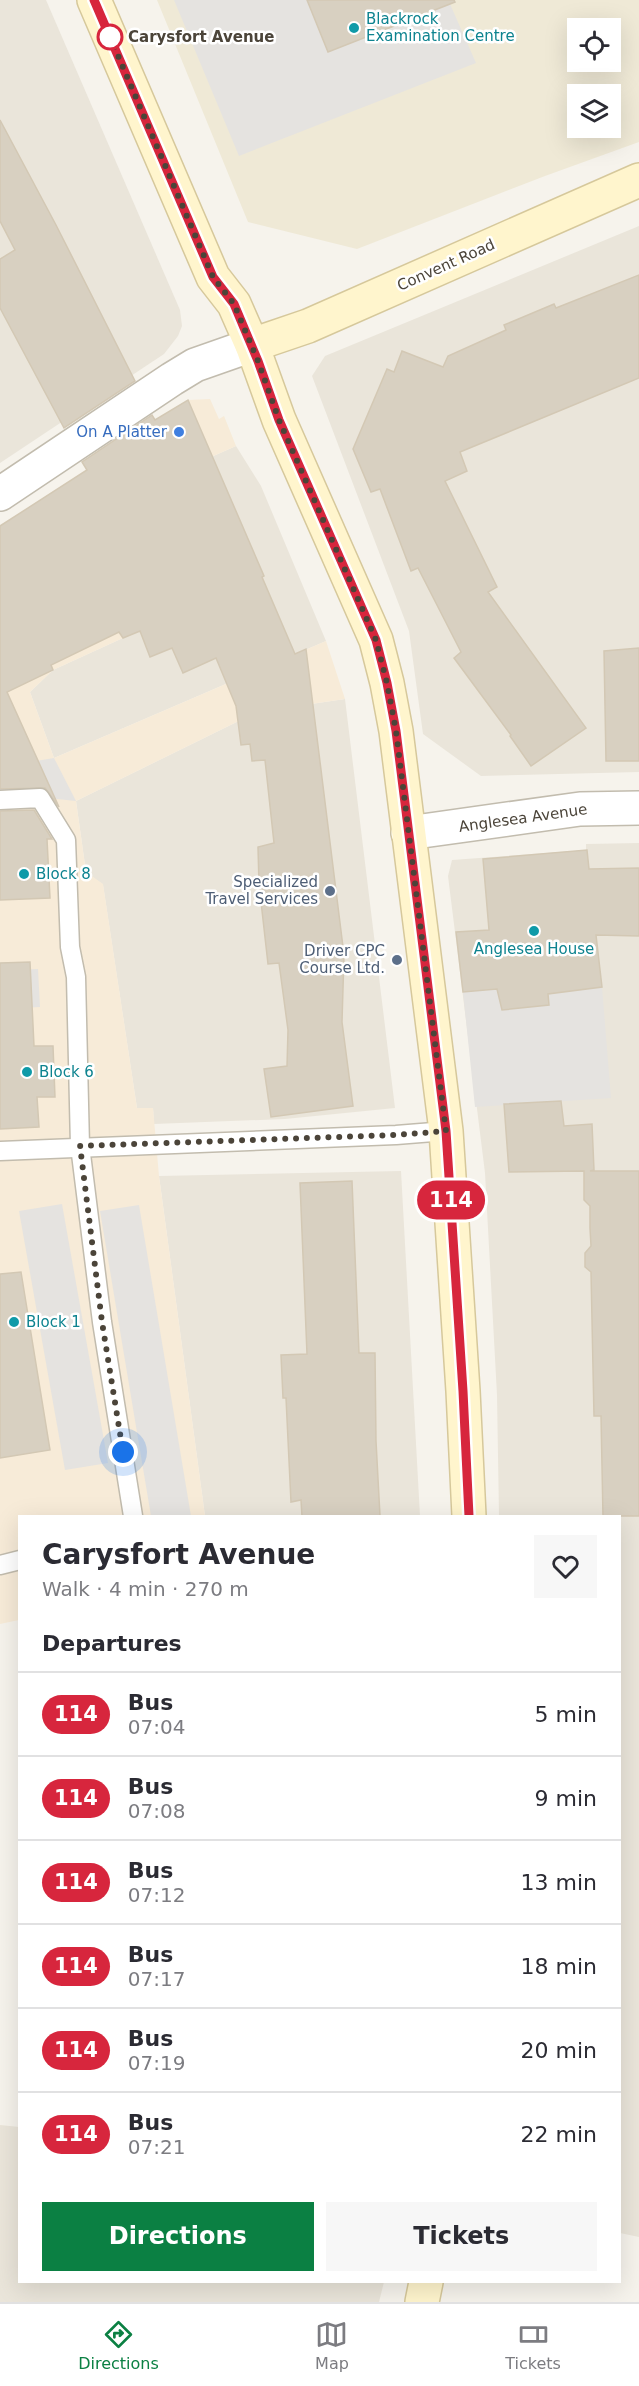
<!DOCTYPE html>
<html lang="en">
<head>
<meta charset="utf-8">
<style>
  body { margin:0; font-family:"DejaVu Sans",sans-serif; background:#f7f7f7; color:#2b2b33; height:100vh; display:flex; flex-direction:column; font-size:22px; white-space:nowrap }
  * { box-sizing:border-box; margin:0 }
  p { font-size:20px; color:#7c7c81 }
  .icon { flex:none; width:33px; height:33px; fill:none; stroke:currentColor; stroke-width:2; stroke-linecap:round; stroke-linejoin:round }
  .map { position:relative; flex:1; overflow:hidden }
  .side { position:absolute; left:18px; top:1515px; width:603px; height:768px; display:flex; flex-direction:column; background:#fff; border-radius:0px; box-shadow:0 6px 24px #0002 }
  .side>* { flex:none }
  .badge { padding:0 12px; border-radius:20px; font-size:21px; line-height:39px }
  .fabs { position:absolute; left:567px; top:18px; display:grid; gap:12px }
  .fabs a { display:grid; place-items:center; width:54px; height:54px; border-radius:0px; background:#fff; box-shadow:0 6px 24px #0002; font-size:30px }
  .you { position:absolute; width:30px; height:30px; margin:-15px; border:4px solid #fff; border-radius:50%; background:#1a73e8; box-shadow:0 0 0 9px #1a73e833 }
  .map>.badge { position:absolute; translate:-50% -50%; box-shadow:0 0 0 3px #fff }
  h2 { padding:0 24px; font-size:22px; line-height:54px }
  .round { display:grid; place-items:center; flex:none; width:63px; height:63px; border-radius:0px; background:#f7f7f7 }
  .headline { display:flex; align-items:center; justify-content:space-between; height:102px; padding:0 24px }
  h1 { font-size:28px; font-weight:800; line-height:45px }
  .button { display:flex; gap:12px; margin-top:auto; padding:12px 24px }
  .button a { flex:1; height:69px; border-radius:0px; background:#0b8043; color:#fff; font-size:24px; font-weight:800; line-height:69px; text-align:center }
  .button a+a { background:#f7f7f7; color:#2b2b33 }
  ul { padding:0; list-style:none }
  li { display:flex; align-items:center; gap:18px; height:84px; padding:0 24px; border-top:2px solid #e1e1e2 }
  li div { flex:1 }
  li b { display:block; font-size:22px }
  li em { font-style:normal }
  li .badge { min-width:66px; font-weight:700; text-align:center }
  .dock { display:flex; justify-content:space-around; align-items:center; height:84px; border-top:2px solid #e1e1e2; background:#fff; font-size:16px; color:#7c7c81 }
  .dock a { display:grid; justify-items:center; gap:3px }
  .dock .selected { color:#0b8043 }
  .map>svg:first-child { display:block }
  .residential { fill:#eae5da }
  .commercial { fill:#f7ebd8 }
  .education { fill:#efe9d6; fill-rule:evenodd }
  .parking { fill:#e5e3e0 }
  .building { fill:#d8d0c1; stroke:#d3c8b4; stroke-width:1.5 }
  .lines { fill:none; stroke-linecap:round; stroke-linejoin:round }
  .lane-casing { stroke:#c2bcae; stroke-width:21 }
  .street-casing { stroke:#c2bcae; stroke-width:36 }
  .secondary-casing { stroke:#d6c89b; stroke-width:36 }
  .lane { stroke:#fff; stroke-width:18 }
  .street { stroke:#fff; stroke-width:33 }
  .secondary { stroke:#fff5cd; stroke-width:33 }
  .line-casing { stroke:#fff; stroke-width:14 }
  .line { stroke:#d7263d; stroke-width:9 }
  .walk { stroke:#4b4439; stroke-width:6; stroke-dasharray:0 10.8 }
  .culture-dot { fill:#0f9aa8; stroke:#fff; stroke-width:2 }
  .stop-dot { fill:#fff; stroke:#d7263d; stroke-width:3 }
  .shop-dot { fill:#3f7fe0; stroke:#fff; stroke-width:2 }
  .service-dot { fill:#5c6f8a; stroke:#fff; stroke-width:2 }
  .labels { text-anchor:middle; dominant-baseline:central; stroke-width:5; stroke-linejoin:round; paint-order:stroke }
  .culture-label { font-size:15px; fill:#0d838f; stroke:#fff; text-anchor:start }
  .stop-label { font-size:15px; font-weight:bold; fill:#4b4439; stroke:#fff; text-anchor:start }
  .street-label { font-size:15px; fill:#4b4439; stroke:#fff }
  .shop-label { font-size:15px; fill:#366cbe; stroke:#fff; text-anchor:end }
  .service-label { font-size:15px; fill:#4e5e75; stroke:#fff; text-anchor:end }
</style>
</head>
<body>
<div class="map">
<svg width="639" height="2302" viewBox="0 0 639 2302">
  <rect width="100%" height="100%" fill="#f6f3ec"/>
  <g class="residential">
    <path d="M0,0H46L180,310L182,326L178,336L164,354L0,463Z"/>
    <path d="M639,226V772L481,776L423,734L409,631L312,376L325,356Z"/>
    <path d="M236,446L261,486L326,641L54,758L30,692L53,670L147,627L130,493Z"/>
    <path d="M345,699L395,1108L285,1119L154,1124L153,1108H137L103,885L86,872L76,801L257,712Z"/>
    <path d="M639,843V2237L620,2233V1516H499L497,1395L485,1173L448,876L452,860L586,850V844Z"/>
    <path d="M401,1171L420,1516H205L159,1176Z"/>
    <path d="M0,2125L19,2127L20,2282H384L379,2302H0Z"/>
  </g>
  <path class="commercial" d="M210,399L219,419L224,416L236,446L130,493L147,627L53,670L30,692L54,758L326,641L345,699L257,712L76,801L86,872L103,884L137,1108H153L159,1176L205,1516H20L19,1620L0,1624V526L91,469L144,427L188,400Z"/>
  <path class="education" d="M157,0H639V142L545,176L357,249L248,222ZM578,28H610V62H578ZM578,94H610V128H578Z"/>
  <g class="parking">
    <path d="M174,0H307L328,52L450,4L476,63L239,156Z"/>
    <path d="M54,758L76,801L0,793V767Z"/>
    <path d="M38,969L40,1007L0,1009V971Z"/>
    <path d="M602,987L611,1098L475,1107L463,992L497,989L502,1010L549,1005L548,994Z"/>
    <path d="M62,1204L108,1463L65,1470L19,1211Z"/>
    <path d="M139,1205L191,1516H151L100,1211Z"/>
  </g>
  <g class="building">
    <path d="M307,0H454L455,2L328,52Z"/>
    <path d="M0,120L56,225L135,381L64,428L0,308V259L15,250L0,221Z"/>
    <path d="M639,275V378L460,452L467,471L445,481L497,587L488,592L586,728L531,766L510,736L511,735L454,658L461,652L418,568L411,571L380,489L371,492L353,449L387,369L394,372L402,351L443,367L448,356L506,330L504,325L554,304L556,308Z"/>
    <path d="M188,400L264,576L262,577L295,654L306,649L344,955L342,1022L353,1106L271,1117L264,1069L287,1066L288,1030L279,963L268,964L259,884L258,847L274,843L265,760L252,761L250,744L241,745L236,706L216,658L183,673L172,648L150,657L140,631L123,638L119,632L51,665L53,670L7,692L59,807L45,788L0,789V526L87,470L82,462L152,415L155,420Z"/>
    <path d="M639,648V761H606L604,651Z"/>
    <path d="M34,810L52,839H47L50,898L0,900V811Z"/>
    <path d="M587,850L589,869L639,868V936L596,935L602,987L548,994L549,1005L502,1010L497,989L463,992L456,932L489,930L483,859Z"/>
    <path d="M30,962L34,1046H53L55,1097H37L39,1127L0,1129V963Z"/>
    <path d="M561,1101L564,1126L592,1124L594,1170L590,1171H639V1516H603L601,1416H594L591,1272L585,1267V1253L591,1246L590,1228V1206L584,1200V1171L509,1172L504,1104Z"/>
    <path d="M352,1181L359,1353H375L376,1441L380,1516H302L301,1500L291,1502L286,1398H283L281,1355L307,1354L300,1183Z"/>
    <path d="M21,1272L50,1450L0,1458V1274Z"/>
  </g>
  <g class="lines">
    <defs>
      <g id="lane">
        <path d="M0,800L40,798L66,840L70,947L76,977L80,1146L102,1322L133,1516"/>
        <path d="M0,1151L396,1135L446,1131"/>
        <path d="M0,1565L20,1560"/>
      </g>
      <g id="street">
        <path d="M0,494L172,379L195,365L252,345"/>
        <path d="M408,833L580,809L639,808"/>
      </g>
      <g id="secondary">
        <path d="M94,0L213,277L234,304L252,345L279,420L376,640L387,683L396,731L446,1131L463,1391L469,1516"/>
        <path d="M252,345L308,326L639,180"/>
        <path d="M422,2302L426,2282"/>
      </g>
    </defs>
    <use href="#lane" class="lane-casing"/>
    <use href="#street" class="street-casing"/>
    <use href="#secondary" class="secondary-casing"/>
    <use href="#lane" class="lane"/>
    <use href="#street" class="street"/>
    <use href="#secondary" class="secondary"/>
  </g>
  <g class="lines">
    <defs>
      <path id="line" d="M94,0L213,277L234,304L258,361L279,420L376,640L387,683L396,731L446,1131L463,1391L469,1516"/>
    </defs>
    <use href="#line" class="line-casing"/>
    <use href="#line" class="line"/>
    <path class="walk" d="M110,37L213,277L234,304L258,361L279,420L376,640L387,683L396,731L446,1131L396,1135L80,1146L102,1322L123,1452"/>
  </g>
  <g class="culture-dot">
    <circle cx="354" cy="28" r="6"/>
    <circle cx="24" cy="874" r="6"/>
    <circle cx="534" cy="931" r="6"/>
    <circle cx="27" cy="1072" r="6"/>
    <circle cx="14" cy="1322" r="6"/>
  </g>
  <circle class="stop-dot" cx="110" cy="37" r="12"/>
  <circle class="shop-dot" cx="179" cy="432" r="6"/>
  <g class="service-dot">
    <circle cx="330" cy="891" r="6"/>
    <circle cx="397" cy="960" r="6"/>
  </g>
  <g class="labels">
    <g class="culture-label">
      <text x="366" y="19">Blackrock<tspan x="366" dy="17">Examination Centre</tspan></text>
      <text x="36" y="874">Block 8</text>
      <text x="534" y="949" text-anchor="middle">Anglesea House</text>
      <text x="39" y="1072">Block 6</text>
      <text x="26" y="1322">Block 1</text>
    </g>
    <g class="stop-label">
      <text x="128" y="37">Carysfort Avenue</text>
    </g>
    <g class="street-label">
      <text transform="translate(446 265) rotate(-24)">Convent Road</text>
      <text transform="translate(523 818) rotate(-8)">Anglesea Avenue</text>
    </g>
    <g class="shop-label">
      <text x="167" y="432">On A Platter</text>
    </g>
    <g class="service-label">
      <text x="318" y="882">Specialized<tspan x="318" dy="17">Travel Services</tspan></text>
      <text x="385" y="951">Driver CPC<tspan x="385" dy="17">Course Ltd.</tspan></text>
    </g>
  </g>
</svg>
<div class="fabs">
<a><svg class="icon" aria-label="locate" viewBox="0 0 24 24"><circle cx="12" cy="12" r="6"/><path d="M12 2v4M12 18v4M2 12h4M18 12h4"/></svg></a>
<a><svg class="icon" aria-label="layers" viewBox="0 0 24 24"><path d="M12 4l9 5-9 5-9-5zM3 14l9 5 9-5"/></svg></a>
</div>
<div class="you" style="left:123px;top:1452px"></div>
<b class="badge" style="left:451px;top:1200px;background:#d7263d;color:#fff">114</b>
<section class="side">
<div class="headline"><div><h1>Carysfort Avenue</h1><p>Walk · 4 min · 270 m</p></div><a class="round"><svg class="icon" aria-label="heart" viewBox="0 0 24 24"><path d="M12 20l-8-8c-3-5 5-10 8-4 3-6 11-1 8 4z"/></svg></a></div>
<h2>Departures</h2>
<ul>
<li><span class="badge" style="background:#d7263d;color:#fff">114</span><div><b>Bus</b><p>07:04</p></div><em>5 min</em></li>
<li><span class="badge" style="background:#d7263d;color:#fff">114</span><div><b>Bus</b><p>07:08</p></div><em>9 min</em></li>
<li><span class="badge" style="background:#d7263d;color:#fff">114</span><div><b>Bus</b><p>07:12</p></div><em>13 min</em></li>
<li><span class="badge" style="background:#d7263d;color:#fff">114</span><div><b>Bus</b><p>07:17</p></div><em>18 min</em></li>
<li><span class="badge" style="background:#d7263d;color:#fff">114</span><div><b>Bus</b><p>07:19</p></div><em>20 min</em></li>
<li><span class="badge" style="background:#d7263d;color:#fff">114</span><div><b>Bus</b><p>07:21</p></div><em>22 min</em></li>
</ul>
<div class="button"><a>Directions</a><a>Tickets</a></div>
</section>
</div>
<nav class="dock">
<a class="selected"><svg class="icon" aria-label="directions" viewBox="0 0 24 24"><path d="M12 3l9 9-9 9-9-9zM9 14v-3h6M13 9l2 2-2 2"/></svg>Directions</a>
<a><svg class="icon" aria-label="map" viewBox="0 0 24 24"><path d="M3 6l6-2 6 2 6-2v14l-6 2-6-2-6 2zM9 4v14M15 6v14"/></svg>Map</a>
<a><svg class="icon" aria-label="tickets" viewBox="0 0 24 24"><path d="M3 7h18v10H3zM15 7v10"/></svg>Tickets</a>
</nav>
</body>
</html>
